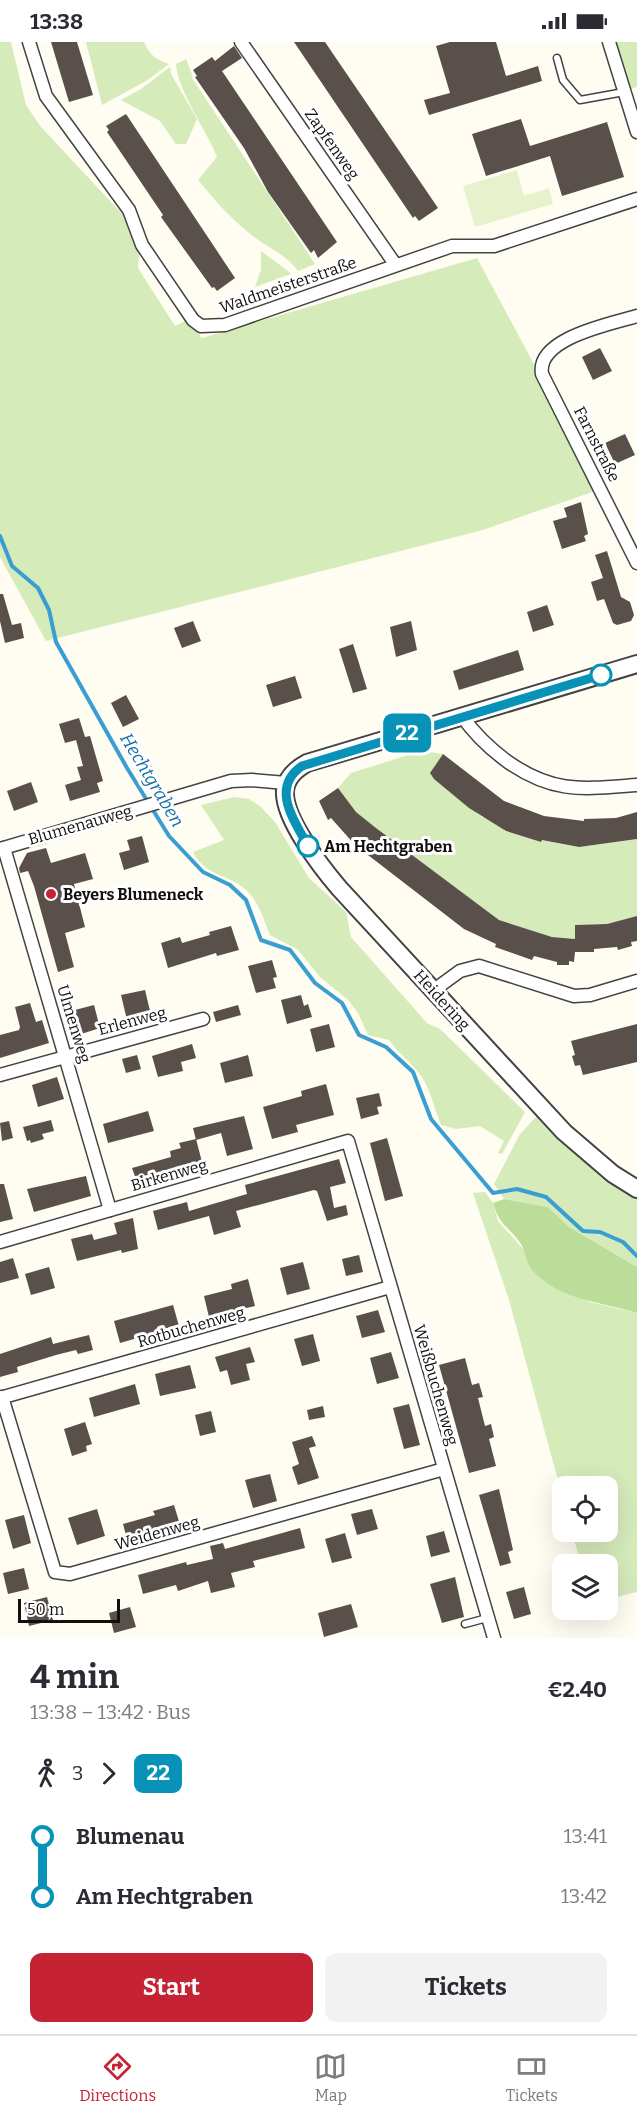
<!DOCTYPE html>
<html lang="en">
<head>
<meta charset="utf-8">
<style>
  body { margin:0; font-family:Bitter,serif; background:#f2f2f3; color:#2b2b33; height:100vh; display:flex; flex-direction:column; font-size:22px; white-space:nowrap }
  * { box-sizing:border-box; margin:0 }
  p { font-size:20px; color:#7c7c81 }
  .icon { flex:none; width:33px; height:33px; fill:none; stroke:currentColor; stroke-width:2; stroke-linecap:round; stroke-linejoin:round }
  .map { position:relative; height:1596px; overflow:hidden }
  .side { display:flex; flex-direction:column; background:#fff; flex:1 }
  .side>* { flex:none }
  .badge { padding:0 12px; border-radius:9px; font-size:21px; line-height:39px }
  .tools { position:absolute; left:552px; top:1434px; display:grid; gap:12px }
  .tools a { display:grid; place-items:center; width:66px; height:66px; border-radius:12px; background:#fff; box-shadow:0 6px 24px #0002; font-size:30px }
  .scale { position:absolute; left:18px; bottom:15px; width:102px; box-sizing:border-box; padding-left:6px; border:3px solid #101010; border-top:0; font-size:16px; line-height:21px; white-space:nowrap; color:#101010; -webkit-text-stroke:4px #fff; paint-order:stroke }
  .map>.badge { position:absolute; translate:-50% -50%; box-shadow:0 0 0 3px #fff }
  .legs { display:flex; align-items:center; gap:9px; height:66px; padding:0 30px; font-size:20px }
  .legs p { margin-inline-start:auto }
  .headline { display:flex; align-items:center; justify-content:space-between; height:102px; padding:0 30px }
  h1 { font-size:33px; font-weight:700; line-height:45px }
  .cta { display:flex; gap:12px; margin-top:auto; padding:12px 30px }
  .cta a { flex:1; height:69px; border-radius:12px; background:#c52233; color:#fff; font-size:24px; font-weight:700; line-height:69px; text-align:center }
  .cta a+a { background:#f2f2f3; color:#2b2b33 }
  ul { padding:0 30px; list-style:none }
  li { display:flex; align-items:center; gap:21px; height:60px; font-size:22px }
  li i { display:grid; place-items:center; width:9px; height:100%; margin:0 8px; background:currentColor }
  li i::after { content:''; width:15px; height:15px; margin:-8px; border:4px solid; border-radius:50%; background:#fff }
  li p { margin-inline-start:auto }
  li:first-child i { background:linear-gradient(#0000 50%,currentColor 0) }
  li:last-child i { background:linear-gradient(currentColor 50%,#0000 0) }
  .status { display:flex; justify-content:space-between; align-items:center; height:42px; padding:0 30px; background:#fff; direction:ltr }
  .status svg { height:16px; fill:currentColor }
  .dock { display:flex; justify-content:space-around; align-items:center; height:84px; border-top:2px solid #e1e1e2; background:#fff; font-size:16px; color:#7c7c81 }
  .dock a { display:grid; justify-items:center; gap:3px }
  .dock .current { color:#c52233 }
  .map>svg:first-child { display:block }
  .green { fill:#d6ebba }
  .forest { fill:#bd9 }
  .pitch { fill:#e7f2cc }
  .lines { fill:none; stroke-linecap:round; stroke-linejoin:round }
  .stream { stroke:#3a9ed2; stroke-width:4 }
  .building { fill:#59504b }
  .service-casing { stroke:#434343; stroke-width:9 }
  .minor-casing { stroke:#434343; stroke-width:15 }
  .tertiary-casing { stroke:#434343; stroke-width:20 }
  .service { stroke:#fff; stroke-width:6 }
  .minor { stroke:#fff; stroke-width:12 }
  .tertiary { stroke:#fff; stroke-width:16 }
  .line-1-casing { stroke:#fff; stroke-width:14 }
  .line-1 { stroke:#0992b8; stroke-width:9 }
  .stop-1-dot { fill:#fff; stroke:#0992b8; stroke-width:3 }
  .poi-dot { fill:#c52233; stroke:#fff; stroke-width:2 }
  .labels { text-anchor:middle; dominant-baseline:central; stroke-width:6; stroke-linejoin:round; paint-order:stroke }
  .street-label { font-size:16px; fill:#101010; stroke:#fff }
  .stop-label { font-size:16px; font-weight:bold; fill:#101010; stroke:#fff; text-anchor:start }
  .poi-label { font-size:16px; font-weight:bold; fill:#101010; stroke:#fff; text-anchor:start }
  .water-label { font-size:18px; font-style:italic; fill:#146fa7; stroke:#fff }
</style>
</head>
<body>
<div class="status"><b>13:38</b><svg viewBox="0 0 49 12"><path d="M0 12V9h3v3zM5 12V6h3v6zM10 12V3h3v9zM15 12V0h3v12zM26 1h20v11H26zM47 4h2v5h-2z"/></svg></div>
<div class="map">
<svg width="637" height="1596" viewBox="0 0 637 1596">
  <rect width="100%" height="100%" fill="#fffcf2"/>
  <g class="green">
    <path d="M0,0H11L26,63L41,85L127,177L139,210L138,226L175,284L187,278L202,296L477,216L601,447L483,488L46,599L0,515Z"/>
    <path d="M86,0H144C149,13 157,18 169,22L146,39L102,63Z"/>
    <path d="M614,0H637V45L628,48Z"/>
    <path d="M186,17L193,35L192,36L315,222L298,229C287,213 270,207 254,195C232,178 216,160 198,138L217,115C206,87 178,49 176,22Z"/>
    <path d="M170,25L171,32L197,77L186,102H176L160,79L121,58L141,47Z"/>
    <path d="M261,209L288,229L291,232L255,245L261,228Z"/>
    <path d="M421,709L443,712L430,731L434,737L483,776L485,774L505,786L504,789L541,800L542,798L578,805L637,797V874L607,882L575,883V897L552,895L499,878L376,786L356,770L338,746L351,731Z"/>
    <path d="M234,755L249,757L260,764L275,780L309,836L346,870L351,895L427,981L440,987L525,1070L502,1112L498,1111L504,1099L480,1084L456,1087L441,1083C434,1066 430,1044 418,1030C409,1018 397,1010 389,998L368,993L358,971L348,958L320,935L298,908L270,893C264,879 260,863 249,851C231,831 207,837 193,810L224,798L201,763Z"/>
    <path d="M537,1074L613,1137L637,1152V1225L569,1185L548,1165L504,1157L494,1142L520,1092Z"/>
    <path d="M485,1150L493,1161L498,1179L525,1209L529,1225L590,1260L637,1271V1550L608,1557V1522H581L572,1490H608V1444H562V1453L509,1258L473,1151Z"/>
  </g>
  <path class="forest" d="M504,1157L548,1165L569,1185L637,1225V1271C599,1259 560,1259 531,1227C526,1221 526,1210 521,1202C508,1183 500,1185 493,1161Z"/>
  <path class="pitch" d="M517,128L524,154L549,146L553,162L475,185L463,144Z"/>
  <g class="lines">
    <path class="stream" d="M0,494L12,524L38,546L49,568L56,600L127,726L169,794L203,830L230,843L246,858L261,898L290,908L315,941L342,961L359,993L386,1005L413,1030L431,1077L493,1151L517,1147L546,1155L583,1189L600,1190L623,1200L637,1214"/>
  </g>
  <g class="building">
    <path d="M51,0H77L93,53L69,60Z"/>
    <path d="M294,0H325L438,166L419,179L415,174L413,176Z"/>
    <path d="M450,0H496L506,34L538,24L542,39L429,73L424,58L450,51L436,4Z"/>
    <path d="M234,4L242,16L222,29L337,200L318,216L314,208L311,211L268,150L244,106L195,35L197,34L193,28L212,15L215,19Z"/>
    <path d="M126,72L235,236L217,249L214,245L212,246L161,175L163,173L107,90L109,88L106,84Z"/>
    <path d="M521,77L530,104L607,80L624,135L562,154L550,114L486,134L472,92Z"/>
    <path d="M600,306L612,329L593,338L582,315Z"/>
    <path d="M625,392L635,413L615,422L605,401Z"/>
    <path d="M581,460L588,492L584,494L586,499L562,507L553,479L567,475L564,466Z"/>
    <path d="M607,509L621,555L630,560L634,573L631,579L617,583L613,581L604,557L597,559L591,540L603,536L595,513Z"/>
    <path d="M0,552H3L12,583L21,581L24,596L5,601L0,579Z"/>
    <path d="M547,563L554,583L533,590L527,570Z"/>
    <path d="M193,579L201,599L182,606L174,586Z"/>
    <path d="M411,579L417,608L396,615L390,585Z"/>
    <path d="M353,602L367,647L353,651L339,607Z"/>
    <path d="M518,608L524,628L459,648L453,629Z"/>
    <path d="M295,634L302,656L273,665L266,643Z"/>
    <path d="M126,653L139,677L123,685L111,661Z"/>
    <path d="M79,676L85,695L90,694L103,739L97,741L100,750L70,759L65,743L81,738L77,725L83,724L76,698L80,697L65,701L59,682Z"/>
    <path d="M443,712L504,759L544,774L584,779V777L616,776L637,770V797L579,805L542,798L541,800L506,789L469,766L434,737L430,731Z"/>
    <path d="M145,714L154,729L143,735L134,720Z"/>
    <path d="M31,740L38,760L14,769L7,749Z"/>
    <path d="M338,746L356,770L376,786L499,878L552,895L575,897V883L607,882L637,874V899L631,900L632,904L618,908L617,905L594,907V910H575L574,920L569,919V923H557V920L534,914L532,918L495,905L496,902L464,887L355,803L331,776L328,778L319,759Z"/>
    <path d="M142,794L149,820L124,828L119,811L130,808L127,798Z"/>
    <path d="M46,806L51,821L85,811L93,837L74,842L85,885L65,891L74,925L58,930L34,844L28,829L20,831L19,826L27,811Z"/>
    <path d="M231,884L239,908L217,914L216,911L168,926L161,901L180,895L182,901L210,893L209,890Z"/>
    <path d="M272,918L277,935L273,936L276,946L256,951L248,924Z"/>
    <path d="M145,948L151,973L127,978L121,953Z"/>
    <path d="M301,953L304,964L308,962L312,975L287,982L281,958Z"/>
    <path d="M30,961L36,980L42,978L49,1001L0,1016V993L19,988L20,985L15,965Z"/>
    <path d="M94,963L100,986L78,993L71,969Z"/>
    <path d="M238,963L241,973L216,980L213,970Z"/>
    <path d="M329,982L335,1005L316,1010L310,987Z"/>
    <path d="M637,982V1020L583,1033L580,1023L575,1024L572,1014L575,1013L571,999Z"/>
    <path d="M192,1002L196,1016L181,1020L183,1029L158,1035L152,1014Z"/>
    <path d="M137,1013L141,1027L126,1031L122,1017Z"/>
    <path d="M248,1013L253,1034L225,1041L220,1021Z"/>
    <path d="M57,1035L64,1057L38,1065L32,1043Z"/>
    <path d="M326,1042L334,1073L296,1083L298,1090L272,1097L263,1065L302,1054L301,1049Z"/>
    <path d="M379,1051L382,1064L377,1065L379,1072L361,1077L356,1056Z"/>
    <path d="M148,1069L154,1089L108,1101L103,1082Z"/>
    <path d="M244,1074L253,1107L227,1114L221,1091L196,1098L193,1086Z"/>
    <path d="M51,1078L54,1089L42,1092L44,1097L31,1101L30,1098L27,1099L23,1085Z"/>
    <path d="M9,1079L13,1096L2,1099L0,1081Z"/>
    <path d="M387,1096L403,1154L385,1159L370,1101Z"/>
    <path d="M196,1097L202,1120L160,1131L162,1137L138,1143L132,1126L171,1115L170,1109L181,1106L179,1101Z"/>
    <path d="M339,1117L346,1141L330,1145L334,1166L346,1163L348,1173L327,1179L317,1149L314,1148L236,1169L241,1185L214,1193L209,1174L158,1188L153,1169L187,1160L189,1169L247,1152L245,1143Z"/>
    <path d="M86,1134L91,1154L34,1170L27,1147Z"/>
    <path d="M0,1142H4L13,1177L0,1180Z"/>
    <path d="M133,1176L138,1207L122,1211L121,1208L77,1219L71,1197L92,1192L94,1198L117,1192L114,1181Z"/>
    <path d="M359,1213L363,1230L346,1234L342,1217Z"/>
    <path d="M13,1216L19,1236L0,1241V1220Z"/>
    <path d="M303,1220L310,1247L287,1253L280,1226Z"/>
    <path d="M49,1225L55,1246L31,1253L25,1232Z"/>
    <path d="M248,1237L255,1264L209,1275L204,1254L232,1247L231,1242Z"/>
    <path d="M173,1263L179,1284L120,1301L114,1279Z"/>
    <path d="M378,1268L385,1290L362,1296L356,1274Z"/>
    <path d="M313,1292L320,1319L302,1324L294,1297Z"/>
    <path d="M89,1293L93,1308L78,1312L76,1308L56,1313L17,1325L18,1330L0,1335V1312L51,1295L53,1302Z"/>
    <path d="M250,1305L255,1320L246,1322L250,1338L231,1343L227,1328L220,1330L215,1315Z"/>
    <path d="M391,1310L399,1336L377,1342L370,1316Z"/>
    <path d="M465,1316L472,1343L479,1341L483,1355L478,1356L485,1384L491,1382L494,1395L489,1397L496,1424L469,1431L439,1323Z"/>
    <path d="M190,1323L196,1346L160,1354L155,1332Z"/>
    <path d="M135,1342L140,1362L94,1375L89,1356Z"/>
    <path d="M409,1362L420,1403L404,1407L393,1366Z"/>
    <path d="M323,1364L325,1375L309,1378L307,1368Z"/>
    <path d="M211,1369L216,1390L200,1394L195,1373Z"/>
    <path d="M85,1380L92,1402L86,1404L87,1409L72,1414L64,1387Z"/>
    <path d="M312,1394L316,1404L309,1406L319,1436L298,1443L292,1425L299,1422L292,1400Z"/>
    <path d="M270,1432L277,1459L253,1466L245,1438Z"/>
    <path d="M499,1447L513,1508L508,1510L511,1521L500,1524L479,1453Z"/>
    <path d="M174,1463L181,1486L128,1501L123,1482L155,1473L153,1469Z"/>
    <path d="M97,1467L105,1494L77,1503L68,1476Z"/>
    <path d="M372,1467L378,1487L357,1493L351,1472Z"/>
    <path d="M24,1473L31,1501L13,1507L5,1478Z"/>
    <path d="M300,1486L305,1506L253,1519L255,1525L231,1531L235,1545L211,1551L208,1539L178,1549L176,1543L143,1552L138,1533L186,1520L187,1523L213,1517L210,1504L223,1501L225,1507Z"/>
    <path d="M444,1489L450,1510L431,1515L426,1494Z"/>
    <path d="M345,1491L352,1516L332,1521L325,1497Z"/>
    <path d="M24,1526L29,1547L8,1552L3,1531Z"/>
    <path d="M455,1535L464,1575L442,1581L430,1542Z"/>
    <path d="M524,1545L531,1572L514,1577L506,1550Z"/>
    <path d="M47,1555L53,1578L29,1584L24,1561Z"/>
    <path d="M351,1562L358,1585L324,1595L318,1571Z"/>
    <path d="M130,1565L136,1585L114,1591L109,1571Z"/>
  </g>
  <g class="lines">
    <defs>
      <g id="service">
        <path d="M557,16L563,38L580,58L624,50"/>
        <path d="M465,1582L487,1576"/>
      </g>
      <g id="minor">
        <path d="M29,0L46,54L129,168L142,203L193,278L201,284L225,283L452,204H494L637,157"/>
        <path d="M241,0L395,222"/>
        <path d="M609,0L637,90"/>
        <path d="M637,274C611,282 536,296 542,332L637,521"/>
        <path d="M462,674C475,693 489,706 508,720C554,752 583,747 637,743"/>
        <path d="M4,806L110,1168"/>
        <path d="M0,807L231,739L252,738L286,741"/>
        <path d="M434,948L460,929L479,924L574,954L590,953L637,939"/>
        <path d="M0,1033L203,977"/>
        <path d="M0,1200L348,1099L494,1596"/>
        <path d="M2,1355L55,1530L70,1532L444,1427"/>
        <path d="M0,1356L390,1245"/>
      </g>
      <path id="tertiary" d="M637,622L307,721C296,727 286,735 285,749C283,776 322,826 339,846L564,1090L613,1132L637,1147"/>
    </defs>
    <use href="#service" class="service-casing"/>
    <use href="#minor" class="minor-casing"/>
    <use href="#tertiary" class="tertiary-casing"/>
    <use href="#service" class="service"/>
    <use href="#minor" class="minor"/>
    <use href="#tertiary" class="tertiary"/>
  </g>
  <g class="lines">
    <defs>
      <path id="line-1" d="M308,804C294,778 270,746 302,724L601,633"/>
    </defs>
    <use href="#line-1" class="line-1-casing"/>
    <use href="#line-1" class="line-1"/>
  </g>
  <g class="stop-1-dot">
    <circle cx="601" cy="633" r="10"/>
    <circle cx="308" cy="804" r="10"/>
  </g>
  <circle class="poi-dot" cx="51" cy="852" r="6"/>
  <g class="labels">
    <g class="street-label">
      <text transform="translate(332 102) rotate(55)">Zapfenweg</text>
      <text transform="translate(288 243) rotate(-19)">Waldmeisterstraße</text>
      <text transform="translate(597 402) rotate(63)">Farnstraße</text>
      <text transform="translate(80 783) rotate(-16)">Blumenauweg</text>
      <text transform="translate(442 958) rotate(48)">Heidering</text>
      <text transform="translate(132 979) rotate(-15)">Erlenweg</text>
      <text transform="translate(74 982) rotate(73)">Ulmenweg</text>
      <text transform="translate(169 1133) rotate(-16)">Birkenweg</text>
      <text transform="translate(191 1285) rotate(-16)">Rotbuchenweg</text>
      <text transform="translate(436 1343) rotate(74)">Weißbuchenweg</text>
      <text transform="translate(157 1491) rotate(-16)">Weidenweg</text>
    </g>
    <g class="stop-label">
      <text x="324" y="804">Am Hechtgraben</text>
    </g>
    <g class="poi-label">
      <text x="63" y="852">Beyers Blumeneck</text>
    </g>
    <g class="water-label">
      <text transform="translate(152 738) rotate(59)">Hechtgraben</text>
    </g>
  </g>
</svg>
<div class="tools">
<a><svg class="icon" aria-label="locate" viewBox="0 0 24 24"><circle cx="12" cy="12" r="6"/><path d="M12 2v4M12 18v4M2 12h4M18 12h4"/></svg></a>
<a><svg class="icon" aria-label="layers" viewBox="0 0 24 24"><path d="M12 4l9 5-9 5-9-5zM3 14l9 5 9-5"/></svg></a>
</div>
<div class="scale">50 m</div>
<b class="badge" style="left:407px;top:691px;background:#0992b8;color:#fff">22</b>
</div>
<section class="side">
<div class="headline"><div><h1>4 min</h1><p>13:38 – 13:42 · Bus</p></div><b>€2.40</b></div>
<div class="legs"><svg class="icon" aria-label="walk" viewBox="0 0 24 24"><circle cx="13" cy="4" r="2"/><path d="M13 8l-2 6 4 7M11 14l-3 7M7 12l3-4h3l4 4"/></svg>3<svg class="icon" aria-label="forward" viewBox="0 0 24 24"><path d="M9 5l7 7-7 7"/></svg><b class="badge" style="background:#0992b8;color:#fff">22</b></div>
<ul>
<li><i style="color:#0992b8"></i><b>Blumenau</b><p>13:41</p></li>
<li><i style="color:#0992b8"></i><b>Am Hechtgraben</b><p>13:42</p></li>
</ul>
<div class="cta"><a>Start</a><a>Tickets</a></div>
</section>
<nav class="dock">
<a class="current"><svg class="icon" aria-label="directions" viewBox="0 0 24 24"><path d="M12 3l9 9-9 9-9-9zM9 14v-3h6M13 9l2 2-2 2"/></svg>Directions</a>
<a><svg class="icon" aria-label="map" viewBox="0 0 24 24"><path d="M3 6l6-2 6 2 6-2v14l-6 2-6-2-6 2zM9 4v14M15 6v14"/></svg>Map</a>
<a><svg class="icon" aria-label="tickets" viewBox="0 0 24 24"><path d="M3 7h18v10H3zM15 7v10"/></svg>Tickets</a>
</nav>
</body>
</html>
